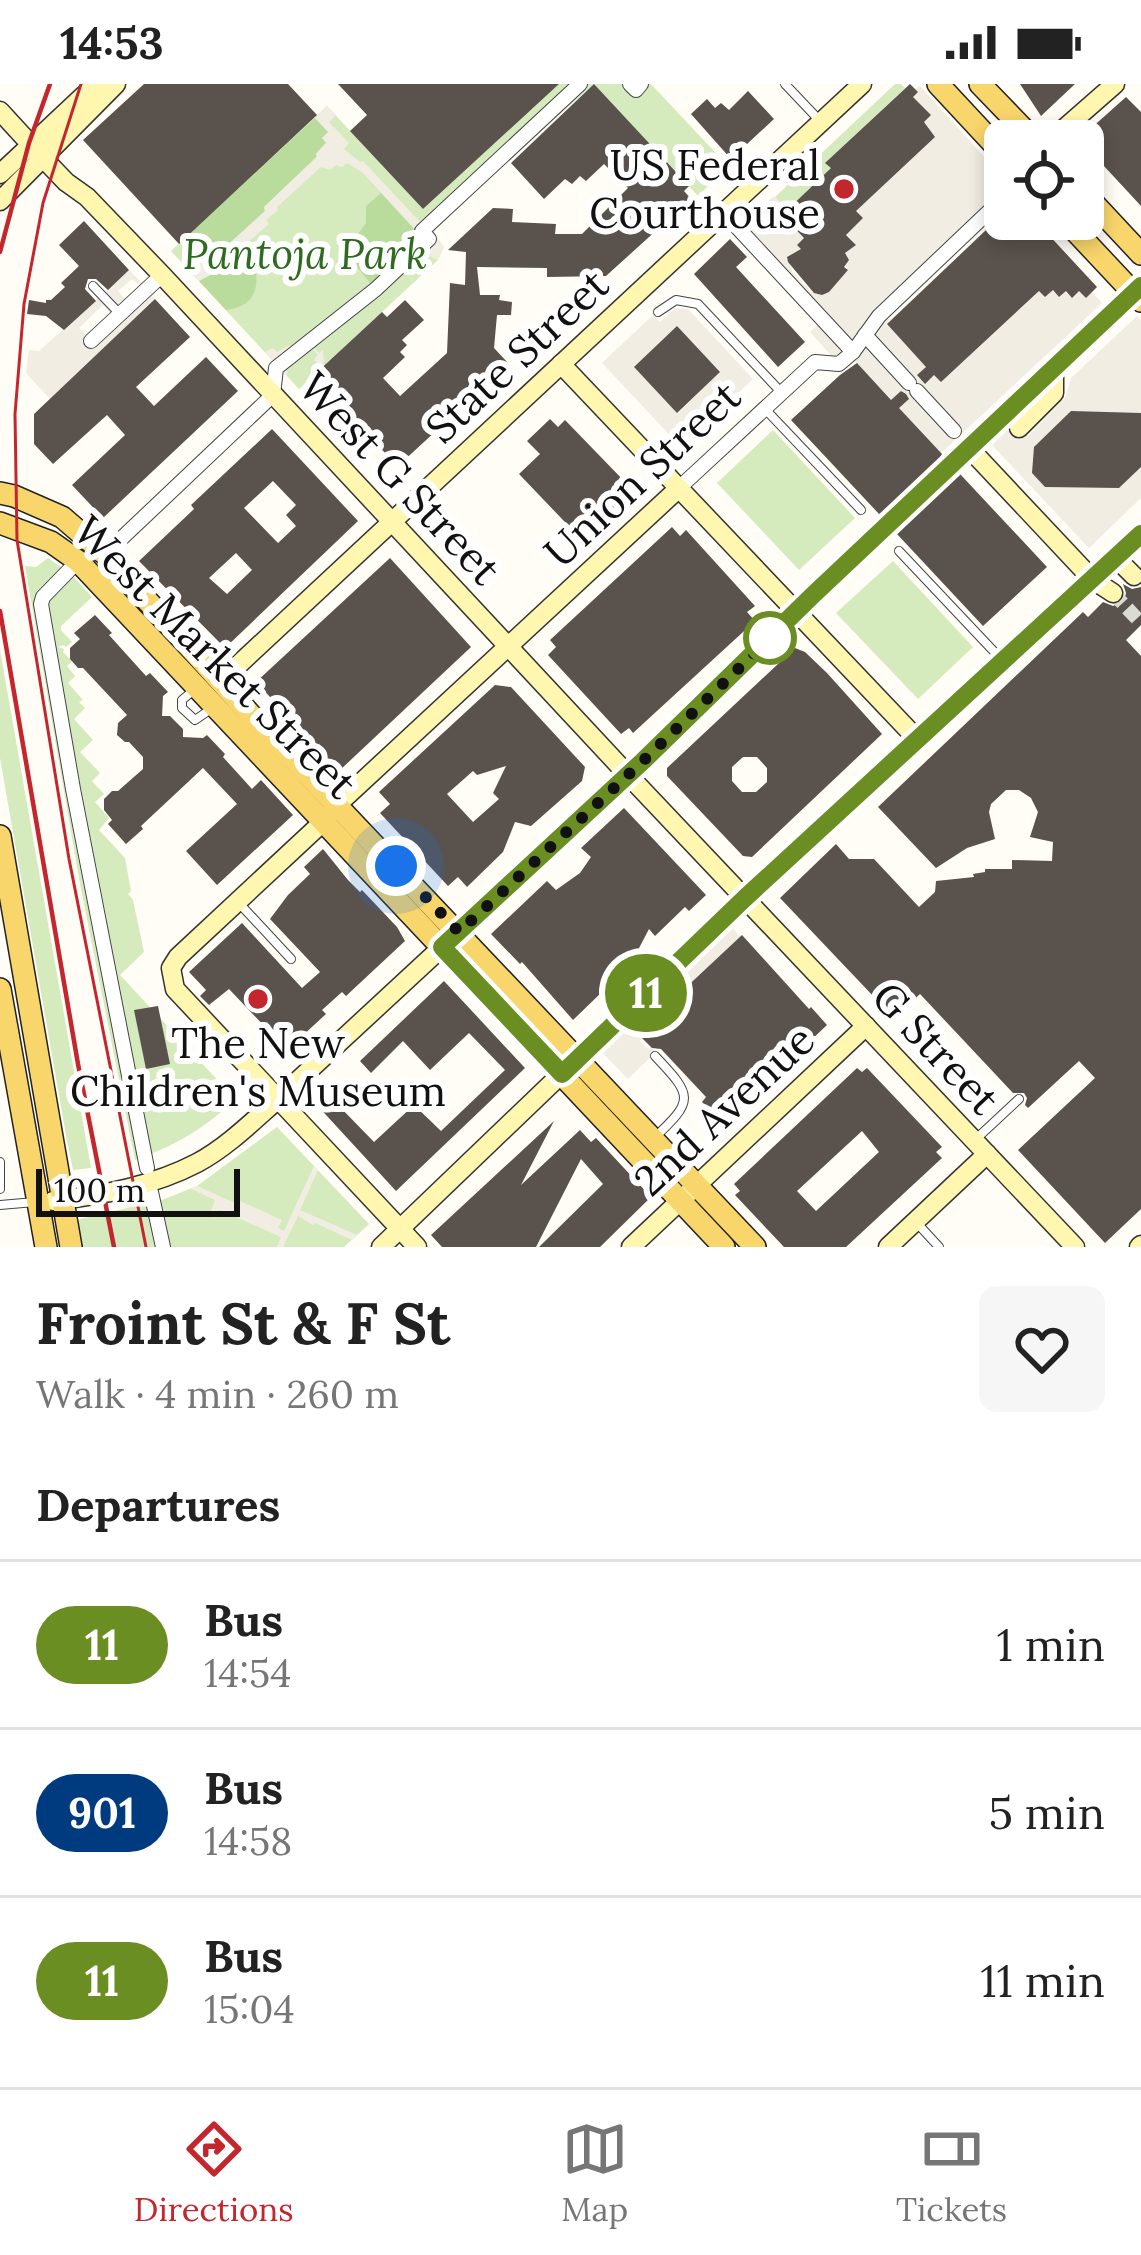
<!DOCTYPE html>
<html lang="en">
<head>
<meta charset="utf-8">
<style>
  body { margin:0; font-family:Lora,serif; background:#f6f6f6; color:#222; height:100vh; display:flex; flex-direction:column; font-size:45px; white-space:nowrap }
  * { box-sizing:border-box; margin:0 }
  p { font-size:39px; color:#767676 }
  .icon { flex:none; width:66px; height:66px; fill:none; stroke:currentColor; stroke-width:2; stroke-linecap:round; stroke-linejoin:round }
  .map { position:relative; height:1163px; overflow:hidden }
  .sheet { display:flex; flex-direction:column; background:#fff; flex:1 }
  .sheet>* { flex:none }
  .badge { padding:0 24px; border-radius:39px; font-size:42px; line-height:78px }
  .tools { position:absolute; left:984px; top:36px; display:grid; gap:24px }
  .tools a { display:grid; place-items:center; width:120px; height:120px; border-radius:18px; background:#fff; box-shadow:0 6px 18px #0003; font-size:60px }
  .scale { position:absolute; left:36px; bottom:30px; width:204px; box-sizing:border-box; padding-left:12px; border:6px solid #111; border-top:0; font-size:33px; line-height:42px; white-space:nowrap; color:#111; -webkit-text-stroke:9px #fff; paint-order:stroke }
  .you { position:absolute; width:60px; height:60px; margin:-30px; border:9px solid #fff; border-radius:50%; background:#1a73e8; box-shadow:0 0 0 18px #1a73e833 }
  .map>.badge { position:absolute; translate:-50% -50%; box-shadow:0 0 0 6px #fff }
  h2 { padding:0 36px; font-size:45px; line-height:108px }
  .round { display:grid; place-items:center; flex:none; width:126px; height:126px; border-radius:18px; background:#f6f6f6 }
  .overview { display:flex; align-items:center; justify-content:space-between; height:204px; padding:0 36px }
  h1 { font-size:57px; font-weight:800; line-height:90px }
  ul { padding:0; list-style:none }
  li { display:flex; align-items:center; gap:36px; height:168px; padding:0 36px; border-top:3px solid #e0e0e0 }
  li div { flex:1 }
  li b { display:block; font-size:45px }
  li em { font-style:normal }
  li .badge { min-width:132px; font-weight:700; text-align:center }
  .status { display:flex; justify-content:space-between; align-items:center; height:84px; padding:0 60px; background:#fff; direction:ltr }
  .status svg { height:33px; fill:currentColor }
  .tab-bar { display:flex; justify-content:space-around; align-items:center; height:168px; border-top:3px solid #e0e0e0; background:#fff; font-size:33px; color:#767676 }
  .tab-bar a { display:grid; justify-items:center; gap:6px }
  .tab-bar .active { color:#c4262e }
  .map>svg:first-child { display:block }
  .green { fill:#d5ebbd }
  .forest { fill:#b9dc9c }
  .plaza { fill:#f1ede2; fill-rule:evenodd }
  .building { fill:#5a524d; fill-rule:evenodd }
  .lines { fill:none; stroke-linecap:round; stroke-linejoin:round }
  .street-tunnel { stroke:#dbdad3; stroke-width:14; stroke-dasharray:14 7; stroke-linecap:butt }
  .secondary-tunnel { stroke:#dbdad3; stroke-width:18; stroke-dasharray:18 9; stroke-linecap:butt }
  .lane-casing { stroke:#444; stroke-width:10 }
  .street-casing { stroke:#444; stroke-width:16 }
  .secondary-casing { stroke:#333; stroke-width:21 }
  .primary-casing { stroke:#222; stroke-width:24 }
  .lane { stroke:#fff; stroke-width:8 }
  .street { stroke:#fff; stroke-width:14 }
  .secondary { stroke:#fff6b0; stroke-width:18 }
  .primary { stroke:#f9d66b; stroke-width:21 }
  .tram { stroke:#c4262e; stroke-width:3 }
  .rail { stroke:#c4262e; stroke-width:4.5 }
  .line-casing { stroke:#fff; stroke-width:27 }
  .line { stroke:#6b8e23; stroke-width:18 }
  .walk { stroke:#111; stroke-width:12; stroke-dasharray:0 21.6 }
  .poi-dot { fill:#c4262e; stroke:#fff; stroke-width:4.5 }
  .stop-dot { fill:#fff; stroke:#6b8e23; stroke-width:6 }
  .labels { text-anchor:middle; dominant-baseline:central; stroke-width:12; stroke-linejoin:round; paint-order:stroke }
  .poi-label { font-size:42px; fill:#111; stroke:#fff; text-anchor:end }
  .park-label { font-size:42px; font-style:italic; fill:#2f6b1f; stroke:#fff }
  .street-label { font-size:42px; fill:#111; stroke:#fff }
</style>
</head>
<body>
<div class="status"><b>14:53</b><svg viewBox="0 0 49 12"><path d="M0 12V9h3v3zM5 12V6h3v6zM10 12V3h3v9zM15 12V0h3v12zM26 1h20v11H26zM47 4h2v5h-2z"/></svg></div>
<div class="map">
<svg width="1141" height="1163" viewBox="0 0 1141 1163">
  <rect width="100%" height="100%" fill="#fffdf5"/>
  <g class="green">
    <path d="M559,0H651L728,82L698,112L594,0L508,76L433,148L444,163L438,176L299,305L171,167L327,22L423,125Z"/>
    <path d="M895,0H901L905,4L826,78L831,84L787,126L775,113Z"/>
    <path d="M773,346L855,434L799,486L717,399Z"/>
    <path d="M48,474L73,492L92,513L61,542V546L72,558L66,563L63,561L58,563L64,565L63,568L72,577L67,582L75,592L68,599L83,616L79,618L85,624L74,635L93,656L80,668L100,689L92,697L104,710L95,718L109,734L99,746L125,774L131,807L128,810L133,816L144,868L120,891L235,1015C205,1045 174,1062 135,1076L80,800L25,482L36,483Z"/>
    <path d="M893,477L973,563L918,615L836,529Z"/>
    <path d="M0,566L91,1084L73,1086L67,1057L0,674Z"/>
    <path d="M277,1043L369,1140L344,1163H81L78,1138L80,1135L162,1116L197,1102Z"/>
  </g>
  <g class="forest">
    <path d="M315,34L329,48L326,59L316,69L317,72L264,123L265,127L210,177L190,179L192,174L183,156Z"/>
    <path d="M381,109L414,145L416,151L410,163L371,200L353,178L359,168L356,153L366,139V122Z"/>
    <path d="M248,157C258,186 267,221 226,226L199,197L210,191Z"/>
  </g>
  <g class="plaza">
    <path d="M920,2L1005,96V121L886,233L889,236L887,240L941,298L1039,207L1045,213L1053,206L1059,213L1066,207L1072,213L1079,207L1086,214L1092,208L1102,219L941,369L851,273L839,280L810,248L819,240L735,147L774,112L787,126L782,132L794,144L807,151L803,167L787,173L793,189L812,208L822,211L829,208L848,186L840,173L856,161L847,150L863,134L856,127L929,44L924,38L931,31L913,13L918,8L915,5Z"/>
    <path d="M327,22L336,31L329,38L349,59L344,65L360,78L363,77L420,138H426L444,163L438,176L429,172L422,178L419,175L409,184L406,182L312,262L319,269L323,266L324,281L321,284L314,275L318,271L310,262L285,283L288,288L286,291L265,268L273,264L277,268L290,261L292,262L334,232L359,209L361,210L409,163L407,160L415,151L412,147L414,144L362,88L347,79L342,83L336,81L330,86L321,83L277,123L278,126L266,136L269,140L210,191L199,197L182,179L186,175L191,179L210,177L265,127L264,123L317,73L316,70L326,59L322,54L328,48L315,34Z"/>
    <path d="M129,186L142,199L139,201L132,195L118,207L125,215L110,228L103,221L79,244L96,261L150,211L155,215L50,315L26,289L29,266L39,267Z"/>
    <path d="M675,224L688,225L753,295L681,363L602,279L653,231L660,238ZM677,243L720,288L678,329L634,283Z"/>
    <path d="M1137,232L1141,236V329L1033,389L1046,403L1119,404L1141,383V414L1089,464L991,360L1014,339L1028,352L1065,314L1071,294Z"/>
    <path d="M732,843L740,853L648,940L652,944L640,957L648,965L651,963L656,968L628,995L602,968L606,963Z"/>
    <path d="M314,1082L318,1086L300,1126L357,1151L352,1156L315,1139L313,1141L298,1132L283,1163H277L281,1153L220,1126L215,1134L209,1132L215,1116L191,1105L197,1102L235,1119L238,1116L282,1136L278,1144L284,1147Z"/>
  </g>
  <g class="building">
    <path d="M144,0H288L317,31L179,160L83,56Z"/>
    <path d="M338,0H559L423,125L350,47L367,31Z"/>
    <path d="M594,0L689,102L684,107L691,115L606,192L547,193V184L477,183L480,211H500L499,216L512,218L511,231H497L494,264L509,280L400,380L396,376L388,383L379,374L385,369L333,313L325,311L315,301L314,291L382,228L387,233L405,216L424,236L402,256L407,261L400,268L405,273L383,294L400,312L447,269L450,199L465,201L466,168L448,166L493,124L513,125L512,138L556,140L555,150H582L628,104L604,80L586,97L580,92L572,100L565,95L544,115L511,79Z"/>
    <path d="M910,0L918,8L913,13L931,31L924,38L935,53L856,127L863,134L846,151L856,161L845,169L849,176L844,183L848,186L829,208L822,211L814,209L788,178L787,173L801,165L797,161L804,154L782,131L831,84L825,79Z"/>
    <path d="M1020,0H1075L1041,32Z"/>
    <path d="M748,7L774,35L731,75L691,30L707,15L715,24L721,19L729,26Z"/>
    <path d="M1126,13L1141,28V122L1079,55Z"/>
    <path d="M1005,128V135H1034L1097,203L1086,214L1079,207L1072,214L1066,207L1059,213L1053,206L1045,213L1039,207L941,298L934,291L925,300L917,291L926,283L887,240Z"/>
    <path d="M84,137L129,186L108,206L96,195H88L85,205L96,217L64,246L46,232L27,230L29,216L46,219V216H51L65,203L61,199L79,182L59,161Z"/>
    <path d="M730,155L747,173L736,183L805,258L778,283L694,190Z"/>
    <path d="M155,215L190,253L136,303L154,322L206,273L238,307L103,434L72,401L125,351L107,331L53,380L34,360V330Z"/>
    <path d="M677,242L720,288L677,329L634,283Z"/>
    <path d="M857,279L891,316L901,307L906,310L909,315L899,324L942,370L938,377L940,388L948,393L960,390L1047,483L983,542L897,450L901,443L898,432L891,427L879,430L791,336L840,291Z"/>
    <path d="M1071,327L1141,329V383L1119,404L1045,403L1032,389L1034,363Z"/>
    <path d="M550,335L558,343L565,336L627,400L620,406L627,413L585,459L519,390L540,370L527,357Z"/>
    <path d="M272,345L358,437L225,564L139,477L194,425L191,421ZM273,397L296,421L286,431L296,442L278,459L244,424ZM236,469L252,486L227,510L209,494Z"/>
    <path d="M672,443L680,452L686,446L755,522L747,528L755,537L633,649L629,644L621,650L548,571L556,563L550,556Z"/>
    <path d="M390,474L471,563L339,687L256,598Z"/>
    <path d="M1123,500L1132,505L1141,503V541L1126,556L1141,572V1125L1105,1159L1018,1066L1095,994L1079,977L1028,1024L1025,1021L1027,1014L1024,1009H1013L920,910L894,934L780,814L836,760L849,775H874L919,823L935,808L936,797L974,793L973,790L985,788V785H1012V776L1052,777L1053,758L1030,753L1038,728L1031,714L1019,706H1006L991,720L989,728L995,755L967,764L936,784L878,723L1083,528L1088,533L1103,518L1113,522L1124,517L1126,509Z"/>
    <path d="M95,531L112,549L109,551L146,592L150,589L168,608L163,612L162,632H170L183,645V653L203,654L207,651L225,670L223,673L252,705L261,696L293,731L217,801L186,767L237,720L203,684L141,742L143,745L126,760L108,740L112,736L104,726V715L112,707H118L143,685V673L129,658H125L117,651L118,639L127,631L83,584H78L70,575V564L80,555L74,549Z"/>
    <path d="M795,564L805,568L827,589L882,650L752,773L743,772L667,692V684ZM743,673H757L767,684V698L756,708H742L732,697V683Z"/>
    <path d="M495,601L511,603L585,683L582,697L531,742L515,738L503,768L467,803L458,793L448,802L380,729L390,720L379,708ZM506,682L493,709L499,715L473,738L447,710L473,687L477,691Z"/>
    <path d="M624,724L706,811L689,827L685,823L655,852L649,845L638,866L602,908L573,936L522,878L520,880L491,850L547,797L556,806L580,789L591,773L581,764Z"/>
    <path d="M323,765L348,796L360,808L362,806L397,843L405,857L346,912L342,908L322,926L326,930L287,966L229,905L209,921L200,912L206,906L189,888L242,839L302,904L320,888L270,835L288,811L310,790L304,783Z"/>
    <path d="M742,851L809,925L811,923L827,941L734,1029L727,1022L716,1033L702,1018L706,1013L661,965L652,964L642,954L652,944L647,940Z"/>
    <path d="M444,897L525,984L396,1107L315,1019L336,999L347,1010L337,1020L374,1058L414,1021L441,1047L505,986L469,949L430,986L403,957L371,989L360,977Z"/>
    <path d="M158,922L170,980L146,985L134,926Z"/>
    <path d="M857,984L862,988L867,984L942,1063L936,1068L942,1074L846,1163H784L735,1111L740,1107L734,1100ZM862,1047L879,1068L816,1127L797,1107Z"/>
    <path d="M554,1037L521,1101L580,1046L591,1058L596,1054L651,1113L600,1163H539L603,1100L581,1075L536,1163H442L431,1151Z"/>
  </g>
  <g class="lines">
    <path class="street-tunnel" d="M1113,509L1141,539"/>
    <path class="secondary-tunnel" d="M888,440L951,380"/>
    <defs>
      <g id="lane">
        <path d="M785,0L821,38"/>
        <path d="M93,202L119,229"/>
        <path d="M658,228L676,216L698,220L781,308"/>
        <path d="M765,325L861,426"/>
        <path d="M899,467L1001,575"/>
        <path d="M195,605L182,616V624L195,636L211,625"/>
        <path d="M238,818L291,875"/>
        <path d="M653,1055C695,1016 693,1012 655,972"/>
        <path d="M976,1055L1019,1015"/>
        <path d="M0,1078V1105"/>
        <path d="M0,1121L35,1118"/>
        <path d="M916,1138L939,1163"/>
      </g>
      <g id="street">
        <path d="M630,0L636,6L641,0"/>
        <path d="M736,142L853,268"/>
        <path d="M865,251L909,299"/>
        <path d="M91,257L162,191"/>
        <path d="M917,307L954,347"/>
        <path d="M679,404L815,278L839,280L853,268L879,232L1001,116L1005,104"/>
        <path d="M105,470L273,311L276,284L376,205L429,155L422,147L580,0"/>
        <path d="M78,477L43,513L41,520L73,705L147,1084"/>
        <path d="M151,1108L163,1163"/>
      </g>
      <g id="secondary">
        <path d="M0,27L44,75L66,98L87,113L162,191L628,691L1075,1163"/>
        <path d="M1050,57L1115,0"/>
        <path d="M0,90L96,0"/>
        <path d="M0,117L116,0"/>
        <path d="M561,280L917,655"/>
        <path d="M1019,344L1054,309V282"/>
        <path d="M969,364L1093,496L1113,509"/>
        <path d="M951,380L1141,202"/>
        <path d="M1116,474L1134,492"/>
        <path d="M221,597L862,0"/>
        <path d="M53,1117C103,1111 153,1102 197,1079C227,1063 253,1037 278,1015L643,677L888,440"/>
        <path d="M381,1163L745,814L1141,450"/>
        <path d="M417,1163L175,905L171,884L178,873L324,737L338,720L679,404"/>
        <path d="M631,1163L866,942"/>
        <path d="M888,1163L987,1070"/>
        <path d="M1139,1163L1141,1161"/>
      </g>
      <g id="primary">
        <path d="M938,0L1005,72"/>
        <path d="M980,0L1035,57"/>
        <path d="M1083,108L1141,170"/>
        <path d="M1064,135L1141,217"/>
        <path d="M0,409L14,412L62,433L105,470L250,630L755,1163"/>
        <path d="M0,439L51,458L78,477L724,1163"/>
        <path d="M0,752L71,1163"/>
        <path d="M0,905L46,1163"/>
      </g>
    </defs>
    <use href="#lane" class="lane-casing"/>
    <use href="#street" class="street-casing"/>
    <use href="#secondary" class="secondary-casing"/>
    <use href="#primary" class="primary-casing"/>
    <use href="#lane" class="lane"/>
    <use href="#street" class="street"/>
    <use href="#secondary" class="secondary"/>
    <use href="#primary" class="primary"/>
    <path class="tram" d="M81,0L43,119L24,220L15,330L17,456L69,775L146,1163"/>
    <g class="rail">
      <path d="M0,168L29,59L50,0"/>
      <path d="M0,527L78,980L114,1163"/>
    </g>
  </g>
  <g class="lines">
    <defs>
      <path id="line" d="M1141,202L813,511L643,677L442,863L562,990L745,814L1141,450"/>
    </defs>
    <use href="#line" class="line-casing"/>
    <use href="#line" class="line"/>
    <path class="walk" d="M396,782L459,848L643,677L770,554"/>
  </g>
  <g class="poi-dot">
    <circle cx="844" cy="105" r="12"/>
    <circle cx="258" cy="915" r="12"/>
  </g>
  <circle class="stop-dot" cx="770" cy="554" r="24"/>
  <g class="labels">
    <g class="poi-label">
      <text x="820" y="81">US Federal<tspan x="820" dy="48">Courthouse</tspan></text>
      <text x="258" y="959" text-anchor="middle">The New<tspan x="258" dy="48">Children's Museum</tspan></text>
    </g>
    <g class="park-label">
      <text x="305" y="170">Pantoja Park</text>
    </g>
    <g class="street-label">
      <text transform="translate(517 272) rotate(-43)">State Street</text>
      <text transform="translate(642 390) rotate(-43)">Union Street</text>
      <text transform="translate(400 394) rotate(47)">West G Street</text>
      <text transform="translate(215 573) rotate(45)">West Market Street</text>
      <text transform="translate(936 964) rotate(47)">G Street</text>
      <text transform="translate(724 1026) rotate(-43)">2nd Avenue</text>
    </g>
  </g>
</svg>
<div class="tools">
<a><svg class="icon" aria-label="locate" viewBox="0 0 24 24"><circle cx="12" cy="12" r="6"/><path d="M12 2v4M12 18v4M2 12h4M18 12h4"/></svg></a>
</div>
<div class="scale">100 m</div>
<div class="you" style="left:396px;top:782px"></div>
<b class="badge" style="left:646px;top:909px;background:#6b8e23;color:#fff">11</b>
</div>
<section class="sheet">
<div class="overview"><div><h1>Froint St &amp; F St</h1><p>Walk · 4 min · 260 m</p></div><a class="round"><svg class="icon" aria-label="heart" viewBox="0 0 24 24"><path d="M12 20l-8-8c-3-5 5-10 8-4 3-6 11-1 8 4z"/></svg></a></div>
<h2>Departures</h2>
<ul>
<li><span class="badge" style="background:#6b8e23;color:#fff">11</span><div><b>Bus</b><p>14:54</p></div><em>1 min</em></li>
<li><span class="badge" style="background:#003b80;color:#fff">901</span><div><b>Bus</b><p>14:58</p></div><em>5 min</em></li>
<li><span class="badge" style="background:#6b8e23;color:#fff">11</span><div><b>Bus</b><p>15:04</p></div><em>11 min</em></li>
</ul>
</section>
<nav class="tab-bar">
<a class="active"><svg class="icon" aria-label="directions" viewBox="0 0 24 24"><path d="M12 3l9 9-9 9-9-9zM9 14v-3h6M13 9l2 2-2 2"/></svg>Directions</a>
<a><svg class="icon" aria-label="map" viewBox="0 0 24 24"><path d="M3 6l6-2 6 2 6-2v14l-6 2-6-2-6 2zM9 4v14M15 6v14"/></svg>Map</a>
<a><svg class="icon" aria-label="tickets" viewBox="0 0 24 24"><path d="M3 7h18v10H3zM15 7v10"/></svg>Tickets</a>
</nav>
</body>
</html>
